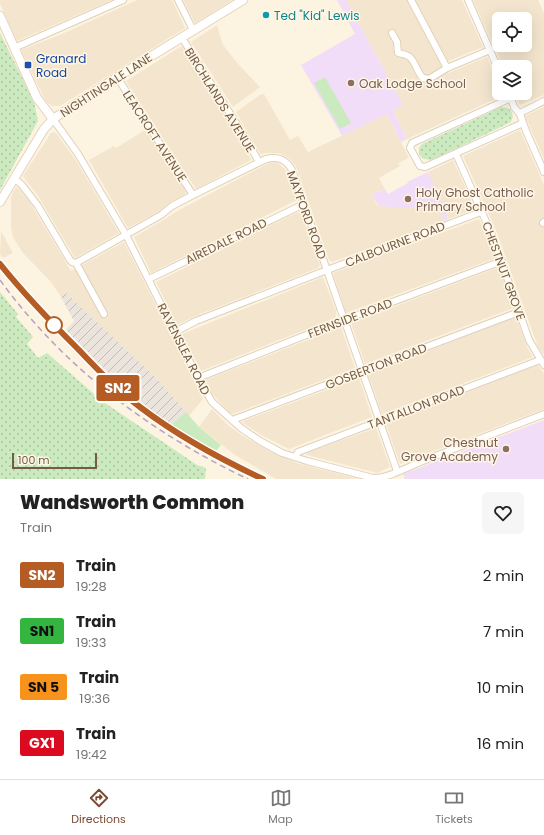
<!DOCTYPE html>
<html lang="en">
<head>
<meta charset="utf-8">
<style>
  body { margin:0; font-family:Poppins,sans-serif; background:#f6f6f6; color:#222; height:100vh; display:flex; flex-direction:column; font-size:15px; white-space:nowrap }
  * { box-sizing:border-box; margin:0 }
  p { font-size:13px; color:#767676 }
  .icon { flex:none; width:22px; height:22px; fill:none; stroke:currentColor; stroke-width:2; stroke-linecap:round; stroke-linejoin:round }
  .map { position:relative; height:479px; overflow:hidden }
  .side { display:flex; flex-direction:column; background:#fff; flex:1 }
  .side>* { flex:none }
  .badge { padding:0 8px; border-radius:3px; font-size:14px; line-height:26px }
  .buttons { position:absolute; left:492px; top:12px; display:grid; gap:8px }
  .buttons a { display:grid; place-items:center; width:40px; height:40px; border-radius:6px; background:#fff; box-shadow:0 4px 16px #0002; font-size:20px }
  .scale { position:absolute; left:12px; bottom:10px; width:85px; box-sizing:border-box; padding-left:4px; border:2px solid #735b47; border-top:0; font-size:11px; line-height:14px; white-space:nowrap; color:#735b47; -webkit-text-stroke:3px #fff7e6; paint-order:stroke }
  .map>.badge { position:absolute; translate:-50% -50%; box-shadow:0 0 0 2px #fff }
  .round { display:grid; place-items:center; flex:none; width:42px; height:42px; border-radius:6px; background:#f6f6f6 }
  .headline { display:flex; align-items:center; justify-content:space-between; height:68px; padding:0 20px }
  h1 { font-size:19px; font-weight:800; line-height:30px }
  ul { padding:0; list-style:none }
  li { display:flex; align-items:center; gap:12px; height:56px; padding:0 20px }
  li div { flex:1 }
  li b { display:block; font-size:15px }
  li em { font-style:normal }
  li .badge { min-width:44px; font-weight:700; text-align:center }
  .dock { display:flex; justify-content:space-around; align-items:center; height:56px; border-top:1px solid #e0e0e0; background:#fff; font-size:11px; color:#767676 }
  .dock a { display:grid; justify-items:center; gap:2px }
  .dock .active { color:#7c4830 }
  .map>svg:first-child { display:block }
  .residential { fill:#f4e6ce; fill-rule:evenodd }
  .industrial { fill:url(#industrial-furrows) }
  .education { fill:#f1ddf8 }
  .green { fill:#cceabf }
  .park { fill:url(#park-dots) }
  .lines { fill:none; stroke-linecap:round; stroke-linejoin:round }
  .minor-casing { stroke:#e0d0bc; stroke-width:8 }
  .secondary-casing { stroke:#e6d2ba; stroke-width:10 }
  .minor { stroke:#fff; stroke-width:6 }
  .secondary { stroke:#fff; stroke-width:8 }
  .rail { stroke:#b79fc5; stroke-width:1.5; stroke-dasharray:6 4; stroke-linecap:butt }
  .line-casing { stroke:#fff; stroke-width:9 }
  .line { stroke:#b55b24; stroke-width:6 }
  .culture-dot { fill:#0f9aa8; stroke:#fff7e6; stroke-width:1.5 }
  .transit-dot { fill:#1a4fb4; stroke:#fff7e6; stroke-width:1.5 }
  .education-dot { fill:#8d6e63; stroke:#fff7e6; stroke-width:1.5 }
  .stop-dot { fill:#fff; stroke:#b55b24; stroke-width:2 }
  .labels { text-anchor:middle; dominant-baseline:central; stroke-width:3; stroke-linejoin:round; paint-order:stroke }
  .culture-label { font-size:12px; fill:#0d838f; stroke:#fff7e6; text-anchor:start }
  .transit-label { font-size:12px; fill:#164399; stroke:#fff7e6; text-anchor:start }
  .education-label { font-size:12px; fill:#785e54; stroke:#fff7e6; text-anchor:start }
  .street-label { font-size:12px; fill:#735b47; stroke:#fff7e6 }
</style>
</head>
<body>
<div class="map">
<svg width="544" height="479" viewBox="0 0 544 479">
  <defs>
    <pattern id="industrial-furrows" width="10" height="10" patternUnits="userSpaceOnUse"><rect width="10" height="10" fill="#ebe4dc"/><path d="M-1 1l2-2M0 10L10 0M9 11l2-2" fill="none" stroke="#c3bcb4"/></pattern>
    <pattern id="park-dots" width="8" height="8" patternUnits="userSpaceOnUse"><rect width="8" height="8" fill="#cceabf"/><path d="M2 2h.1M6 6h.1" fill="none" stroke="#aac19d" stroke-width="1.8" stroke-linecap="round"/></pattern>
  </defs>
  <rect width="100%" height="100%" fill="#fcf4e0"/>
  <g class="residential">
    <path d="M0,0H112L17,41L0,4Z"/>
    <path d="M137,0H172L185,28L60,106H53L46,102L21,50L62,34Z"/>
    <path d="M183,0H232L195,23Z"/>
    <path d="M346,0H409L448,73L487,57L499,84V93H503L504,95L407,139L393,111L403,104Z"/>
    <path d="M413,0H462L483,47L446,62Z"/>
    <path d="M473,0H538L544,13V95L520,105L514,93H525V67H503ZM499,19H525V45H499Z"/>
    <path d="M217,25L223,45L239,65L260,87L233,107L191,42Z"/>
    <path d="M180,47H182L231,124L251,160L196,189L126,81Z"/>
    <path d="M264,94L290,140L298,136L308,152L387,114L409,158L398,163L400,166L379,178L385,189L372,194L377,205L380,206L433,208L440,211L444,221L332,262L329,260L296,166L289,158L279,153H265L261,155L236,112L260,95Z"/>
    <path d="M544,107V159L525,116Z"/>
    <path d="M145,130L186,192L184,195L169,203L159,211L128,228L89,160L114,146L116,148Z"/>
    <path d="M520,130L544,185V355L538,347L496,230L463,156Z"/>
    <path d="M53,132L56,133L75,159L119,233L75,258L38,196L23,176L51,133Z"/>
    <path d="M453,160L475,209L448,219L443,203L428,172Z"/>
    <path d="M271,162L278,163L285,169L297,200L151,273L134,237L165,219L179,210Z"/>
    <path d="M17,187L29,201L71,271L124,242L203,399L189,416L156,378L66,294L61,297L51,282L23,253L13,237L11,228V198L13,192Z"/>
    <path d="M298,212L302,214L320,265L318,268L200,314L177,325L156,282Z"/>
    <path d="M479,219L496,258L346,313L333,273Z"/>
    <path d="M1,231L13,253L3,258L0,254Z"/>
    <path d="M499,267L513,308L365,364L351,323Z"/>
    <path d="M323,277L336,311V315L335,318L201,371L182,334Z"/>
    <path d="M516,317L528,349L533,357L382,414L368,374Z"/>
    <path d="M341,327L355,368L233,414L229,412L212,394L205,380Z"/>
    <path d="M538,365L544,374V409L400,464L386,424Z"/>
    <path d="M359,378L372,417L289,449L263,436L243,423V421Z"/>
    <path d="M212,409L229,426L243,436L273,453L297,463L358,479H276L235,455L199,427Z"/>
    <path d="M376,428L390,467L377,473L307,455L306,453Z"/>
  </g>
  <path class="industrial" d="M66,293L156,378L186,412L171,425L143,404L116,381L66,330L74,321L61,297Z"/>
  <g class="education">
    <path d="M337,0H346L403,104L393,111L407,139L401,142L387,114L342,136L301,65L355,34Z"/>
    <path d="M428,172L443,203L448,219L444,221L440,211L433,208H407L379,206L378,205L372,194L385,189L388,194L408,183L407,182Z"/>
    <path d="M544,420V479H405L403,474Z"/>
  </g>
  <g class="green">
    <path d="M325,77L351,123L340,129L314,83Z"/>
    <path d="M186,412L199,427L221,445L215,452L171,425Z"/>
  </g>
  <g class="park">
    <path d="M0,33L34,102L38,121L0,190Z"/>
    <path d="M501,107L508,108C513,112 515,118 509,123L432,160L424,159L419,155V148L422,144Z"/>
    <path d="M0,292L18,314L16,317L33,337L27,344L38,358L47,353L102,401L197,465L206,468L205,479H0Z"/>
  </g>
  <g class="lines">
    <defs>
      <g id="minor">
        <path d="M178,0L193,30"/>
        <path d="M411,0L447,68L490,50"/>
        <path d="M468,0L499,71"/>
        <path d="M392,33L397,42L398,53C401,54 405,54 408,56C415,59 417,73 423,78L429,79L447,68"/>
        <path d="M182,38L245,137L259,162"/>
        <path d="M14,48L123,0"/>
        <path d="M117,77L193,195"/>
        <path d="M509,93L514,107L520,114L526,131L544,172"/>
        <path d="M511,98L412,143L410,148L420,166L425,167L523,123"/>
        <path d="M520,113L544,101"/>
        <path d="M53,119L78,154L126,235L198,378L212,402L241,428L260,441L282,453L307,461L373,478C390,478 407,467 423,461C463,445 504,430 544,414"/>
        <path d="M456,154L492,235L529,340L544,365"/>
        <path d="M15,179L22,185L38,206L70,260L72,262L76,263"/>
        <path d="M543,223L544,222"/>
        <path d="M76,263L161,215L172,206L193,195L266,159C278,156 286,159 292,170L397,471"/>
        <path d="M76,263L104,314"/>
        <path d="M149,279L304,204"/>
        <path d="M175,332L196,321L327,270L481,212"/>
        <path d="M198,378L344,320L502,261"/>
        <path d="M233,421L235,419L519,312"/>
        <path d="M295,457L298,452L540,360"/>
      </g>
      <g id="secondary">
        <path d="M0,16L37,98L53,119"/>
        <path d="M0,202L44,129L53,119L122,74L243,0"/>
      </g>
    </defs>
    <use href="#minor" class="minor-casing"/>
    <use href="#secondary" class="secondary-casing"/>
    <use href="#minor" class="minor"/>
    <use href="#secondary" class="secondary"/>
    <g class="rail">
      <path d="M0,264C24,294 50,322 78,349C97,369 117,390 140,407C178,436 220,459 263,479"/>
      <path d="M0,280C63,367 151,433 248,479"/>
    </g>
  </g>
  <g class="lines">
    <defs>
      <path id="line" d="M0,264C24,294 51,322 78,349C97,369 117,390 140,407C178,436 220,459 263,479"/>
    </defs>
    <use href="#line" class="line-casing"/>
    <use href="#line" class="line"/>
  </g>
  <circle class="culture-dot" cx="266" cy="15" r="4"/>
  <rect class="transit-dot" x="24" y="61" width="8" height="8" rx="2"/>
  <g class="education-dot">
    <circle cx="351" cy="83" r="4"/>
    <circle cx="408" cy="199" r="4"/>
    <circle cx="506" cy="449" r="4"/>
  </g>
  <circle class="stop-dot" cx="54" cy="325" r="8"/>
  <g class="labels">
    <g class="culture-label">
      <text x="274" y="15">Ted "Kid" Lewis</text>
    </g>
    <g class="transit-label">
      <text x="36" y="58">Granard<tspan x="36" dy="14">Road</tspan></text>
    </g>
    <g class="education-label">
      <text x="359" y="83">Oak Lodge School</text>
      <text x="416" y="192">Holy Ghost Catholic<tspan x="416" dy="14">Primary School</tspan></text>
      <text x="498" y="442" text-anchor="end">Chestnut<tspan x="498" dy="14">Grove Academy</tspan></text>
    </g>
    <g class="street-label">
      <text transform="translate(106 85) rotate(-33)">NIGHTINGALE LANE</text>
      <text transform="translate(220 100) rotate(58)">BIRCHLANDS AVENUE</text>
      <text transform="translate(155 136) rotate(57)">LEACROFT AVENUE</text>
      <text transform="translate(307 215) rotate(70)">MAYFORD ROAD</text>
      <text transform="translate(226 241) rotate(-26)">AIREDALE ROAD</text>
      <text transform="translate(395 244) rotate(-21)">CALBOURNE ROAD</text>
      <text transform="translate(504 271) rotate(70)">CHESTNUT GROVE</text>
      <text transform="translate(350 318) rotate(-21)">FERNSIDE ROAD</text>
      <text transform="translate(184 349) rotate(63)">RAVENSLEA ROAD</text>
      <text transform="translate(376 366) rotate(-21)">GOSBERTON ROAD</text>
      <text transform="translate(416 407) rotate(-21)">TANTALLON ROAD</text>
    </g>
  </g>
</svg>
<div class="buttons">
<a><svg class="icon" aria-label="locate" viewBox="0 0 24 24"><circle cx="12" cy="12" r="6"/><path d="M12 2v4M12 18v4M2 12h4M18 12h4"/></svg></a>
<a><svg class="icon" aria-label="layers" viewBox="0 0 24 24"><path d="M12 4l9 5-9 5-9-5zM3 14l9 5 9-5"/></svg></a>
</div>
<div class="scale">100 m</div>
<b class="badge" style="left:118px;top:388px;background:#b55b24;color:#fff">SN2</b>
</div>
<section class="side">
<div class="headline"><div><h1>Wandsworth Common</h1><p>Train</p></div><a class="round"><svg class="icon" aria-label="heart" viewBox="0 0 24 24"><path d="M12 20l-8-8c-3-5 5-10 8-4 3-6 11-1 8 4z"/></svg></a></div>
<ul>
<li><span class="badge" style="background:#b55b24;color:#fff">SN2</span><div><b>Train</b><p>19:28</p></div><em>2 min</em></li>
<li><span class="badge" style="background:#33b540;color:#111">SN1</span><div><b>Train</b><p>19:33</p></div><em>7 min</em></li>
<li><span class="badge" style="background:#f7931d;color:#111">SN 5</span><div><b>Train</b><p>19:36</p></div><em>10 min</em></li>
<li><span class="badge" style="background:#dc0a1e;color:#fff">GX1</span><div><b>Train</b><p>19:42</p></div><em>16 min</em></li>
</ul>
</section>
<nav class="dock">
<a class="active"><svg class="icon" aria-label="directions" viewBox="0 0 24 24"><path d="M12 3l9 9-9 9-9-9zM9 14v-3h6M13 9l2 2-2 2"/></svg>Directions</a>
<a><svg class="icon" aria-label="map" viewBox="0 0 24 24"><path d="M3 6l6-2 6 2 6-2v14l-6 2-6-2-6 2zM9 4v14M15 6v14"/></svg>Map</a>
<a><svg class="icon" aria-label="tickets" viewBox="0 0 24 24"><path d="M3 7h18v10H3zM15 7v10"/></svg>Tickets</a>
</nav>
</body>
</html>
